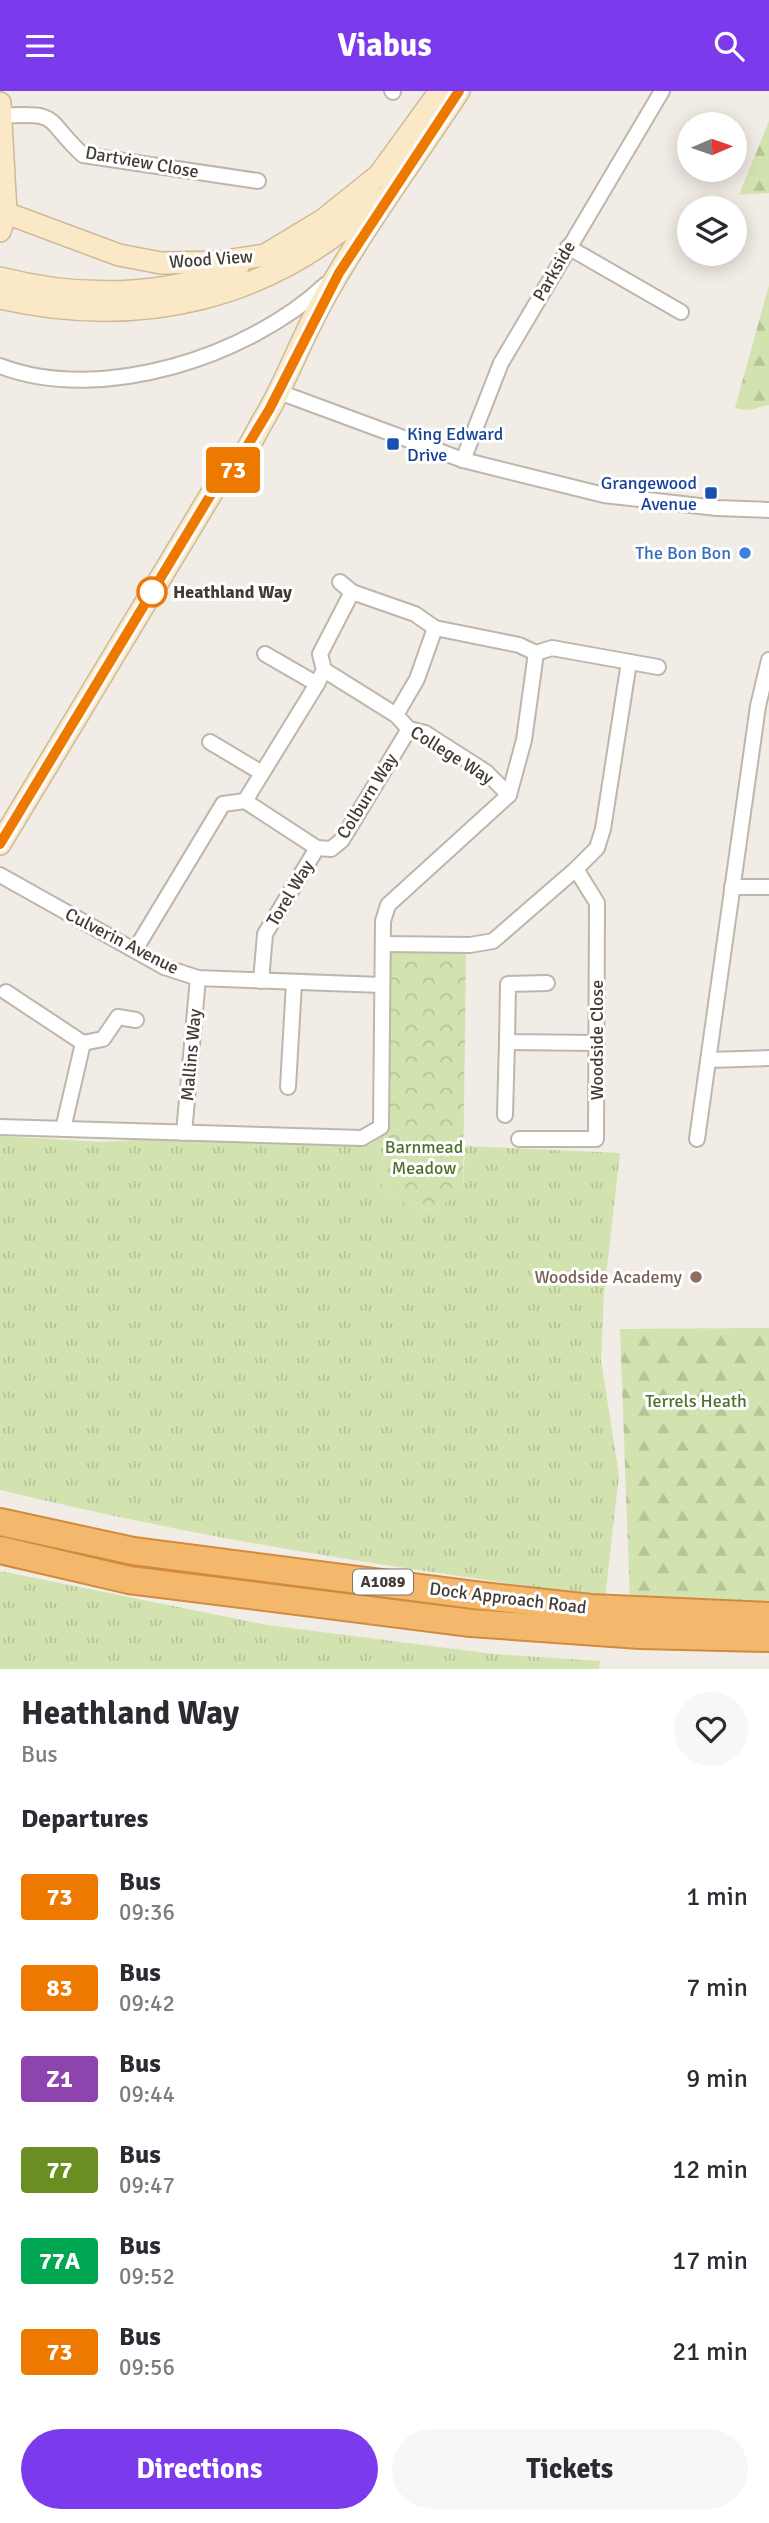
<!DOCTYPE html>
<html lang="en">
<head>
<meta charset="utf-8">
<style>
  body { margin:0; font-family:Signika,sans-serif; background:#f7f7f7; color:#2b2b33; height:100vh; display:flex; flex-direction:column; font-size:26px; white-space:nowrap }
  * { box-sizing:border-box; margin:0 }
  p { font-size:23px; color:#7c7c81 }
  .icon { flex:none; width:38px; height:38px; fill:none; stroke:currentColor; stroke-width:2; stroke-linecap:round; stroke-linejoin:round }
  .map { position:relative; height:1578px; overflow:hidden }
  .details { display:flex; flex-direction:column; background:#fff; flex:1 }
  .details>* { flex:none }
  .badge { padding:0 14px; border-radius:5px; font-size:24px; line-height:46px }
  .needle { width:46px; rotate:88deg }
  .fabs { position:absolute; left:677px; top:21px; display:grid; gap:14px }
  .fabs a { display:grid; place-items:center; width:70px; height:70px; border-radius:50%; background:#fff; box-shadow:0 4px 18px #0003; font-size:35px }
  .map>.badge { position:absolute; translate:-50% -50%; box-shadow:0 0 0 4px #fff }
  h2 { padding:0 21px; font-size:26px; line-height:63px }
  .round { display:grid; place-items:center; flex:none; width:74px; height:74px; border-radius:37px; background:#f7f7f7 }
  .summary { display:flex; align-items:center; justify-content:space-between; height:119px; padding:0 21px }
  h1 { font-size:33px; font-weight:700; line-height:52px }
  .button { display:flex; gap:14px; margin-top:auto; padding:14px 21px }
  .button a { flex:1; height:80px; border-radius:42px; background:#7c3aed; color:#fff; font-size:28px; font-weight:700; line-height:80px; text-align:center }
  .button a+a { background:#f7f7f7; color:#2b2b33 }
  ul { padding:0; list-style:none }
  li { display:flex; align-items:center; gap:21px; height:91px; padding:0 21px }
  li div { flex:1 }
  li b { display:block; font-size:26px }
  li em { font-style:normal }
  li .badge { min-width:77px; font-weight:700; text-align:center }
  header { display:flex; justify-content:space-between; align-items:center; height:91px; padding:0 21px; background:#7c3aed; color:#fff; font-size:32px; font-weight:700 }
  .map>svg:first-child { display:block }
  .grass { fill:url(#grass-tufts) }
  .forest { fill:url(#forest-firs) }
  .park { fill:url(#park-crowns) }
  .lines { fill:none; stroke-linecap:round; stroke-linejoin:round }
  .street-casing { stroke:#bfb6ab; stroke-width:18 }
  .secondary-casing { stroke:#ceba97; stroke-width:24 }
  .highway-casing { stroke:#d28b3e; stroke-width:30 }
  .street { stroke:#fff; stroke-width:14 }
  .secondary { stroke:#fbe8c6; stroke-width:21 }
  .highway { stroke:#f4b86d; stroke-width:26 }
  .line-casing { stroke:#fff; stroke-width:16 }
  .line { stroke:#ee7900; stroke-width:10 }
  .transit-dot { fill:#1a4fb4; stroke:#fff; stroke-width:2.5 }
  .shop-dot { fill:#3f7fe0; stroke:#fff; stroke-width:2.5 }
  .stop-dot { fill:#fff; stroke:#ee7900; stroke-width:3.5 }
  .education-dot { fill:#8d6e63; stroke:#fff; stroke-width:2.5 }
  .labels { text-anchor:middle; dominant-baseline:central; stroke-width:6; stroke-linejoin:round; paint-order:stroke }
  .shield { fill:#fff; stroke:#7b7672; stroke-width:2 }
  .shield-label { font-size:16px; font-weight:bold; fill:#433c35 }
  .street-label { font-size:18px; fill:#433c35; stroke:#fff }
  .transit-label { font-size:18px; fill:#164399; stroke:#fff; text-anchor:start }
  .shop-label { font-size:18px; fill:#366cbe; stroke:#fff; text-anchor:end }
  .stop-label { font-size:18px; font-weight:bold; fill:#433c35; stroke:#fff; text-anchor:start }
  .park-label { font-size:18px; fill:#4e712d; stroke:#fff }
  .education-label { font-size:18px; fill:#785e54; stroke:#fff; text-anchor:end }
</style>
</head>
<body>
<header><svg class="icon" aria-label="menu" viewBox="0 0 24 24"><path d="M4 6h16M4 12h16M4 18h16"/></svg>Viabus<svg class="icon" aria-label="search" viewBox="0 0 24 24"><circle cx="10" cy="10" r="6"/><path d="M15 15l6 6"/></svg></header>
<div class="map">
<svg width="769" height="1578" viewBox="0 0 769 1578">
  <defs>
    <pattern id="grass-tufts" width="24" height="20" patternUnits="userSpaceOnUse" patternTransform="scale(1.75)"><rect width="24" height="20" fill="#d2e3b0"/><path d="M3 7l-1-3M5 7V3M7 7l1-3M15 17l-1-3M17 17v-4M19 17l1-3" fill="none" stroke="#b6c498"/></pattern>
    <pattern id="forest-firs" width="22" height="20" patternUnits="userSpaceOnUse" patternTransform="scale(1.75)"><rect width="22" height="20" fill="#d2e3b0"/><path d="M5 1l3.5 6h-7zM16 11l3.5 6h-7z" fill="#b6c498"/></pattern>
    <pattern id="park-crowns" width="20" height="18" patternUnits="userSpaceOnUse" patternTransform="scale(1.75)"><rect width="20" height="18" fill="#d2e3b0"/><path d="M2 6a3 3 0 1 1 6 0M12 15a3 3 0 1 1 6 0" fill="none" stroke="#b6c498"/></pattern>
  </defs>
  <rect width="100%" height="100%" fill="#f1ece5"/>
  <g class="grass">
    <path d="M385,1043L380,1095L411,1117L437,1118L463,1097L465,1055L620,1062L604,1203L601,1269L619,1384L605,1508C497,1489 389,1476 281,1457C186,1441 93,1421 0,1399V1045L101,1051L172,1047L371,1053Z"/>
    <path d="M0,1480L267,1534L494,1563L600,1570L599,1578H0Z"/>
  </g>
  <g class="forest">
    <path d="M769,30V102L739,104Z"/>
    <path d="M769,194V314L749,319L735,317Z"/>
    <path d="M769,1237V1518L630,1511L620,1238Z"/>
  </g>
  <path class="park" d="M397,858L466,861L463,1097L438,1118L411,1117L380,1095L385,1043L389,865Z"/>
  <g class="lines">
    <defs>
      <g id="street">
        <path d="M392,0L393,1"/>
        <path d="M1,25C62,21 43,27 83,64L258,90"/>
        <path d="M568,156L681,221"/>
        <path d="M0,275C101,314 249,265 325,194"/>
        <path d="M279,301L463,369L604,404L717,417L769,419"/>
        <path d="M463,369L501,272L662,0"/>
        <path d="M340,491L352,501L415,523L435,537L519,554L536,562L552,557L658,576"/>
        <path d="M265,563L317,593"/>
        <path d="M324,579L396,624L409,638L425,642L486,681L509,704"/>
        <path d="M396,624L417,588L435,537"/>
        <path d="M210,651L262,682"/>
        <path d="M245,710L317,757L331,758L342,749L409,638"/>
        <path d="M0,784L164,876L198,887L382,894"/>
        <path d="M732,796H769"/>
        <path d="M383,853L470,854L493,850L576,778"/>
        <path d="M135,859L223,713L245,710L317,593L324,579L320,563L352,501"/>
        <path d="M261,890L265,843L317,757"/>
        <path d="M547,892L508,893L507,951L597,952"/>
        <path d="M6,901L83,952L103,948L118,926L136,929"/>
        <path d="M709,969L769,967"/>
        <path d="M288,996L294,892"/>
        <path d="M505,1024L507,951"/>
        <path d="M0,1036L362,1047L381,1036L383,830L388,814L509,704L524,649L536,562"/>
        <path d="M63,1038L83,952"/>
        <path d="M184,1042L198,887"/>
        <path d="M519,1048H596L597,812L576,778L597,757L603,738L629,571"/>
        <path d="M697,1048L758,615L769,569"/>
      </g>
      <g id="secondary">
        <path d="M0,12L6,122L0,140"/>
        <path d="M6,122L119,164L161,172L219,171L265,164L323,129L379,84L440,0"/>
        <path d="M0,187C77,207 164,207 238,176"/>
        <path d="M0,207C141,239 272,209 378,108"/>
        <path d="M0,753L219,390C240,379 253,346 265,326C287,289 301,248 322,211C362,138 413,70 459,0"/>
      </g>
      <g id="highway">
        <path d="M0,1431L133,1460L474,1504L591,1517L769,1525"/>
        <path d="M0,1459L129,1489L471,1532L640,1544L769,1547"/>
      </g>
    </defs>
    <use href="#street" class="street-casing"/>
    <use href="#secondary" class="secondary-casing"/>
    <use href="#highway" class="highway-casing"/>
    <use href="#street" class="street"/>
    <use href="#secondary" class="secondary"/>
    <use href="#highway" class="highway"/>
  </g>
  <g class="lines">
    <defs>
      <path id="line" d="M0,753L219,390L229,385L269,319L339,182L459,0"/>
    </defs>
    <use href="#line" class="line-casing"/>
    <use href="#line" class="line"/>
  </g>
  <g class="transit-dot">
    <rect x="386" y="346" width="14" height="14" rx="3.5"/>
    <rect x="704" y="395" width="14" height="14" rx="3.5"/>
  </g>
  <circle class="shop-dot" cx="745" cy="462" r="7"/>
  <circle class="stop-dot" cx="152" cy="501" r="14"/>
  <circle class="education-dot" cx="696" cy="1186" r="7"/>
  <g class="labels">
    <rect class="shield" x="353" y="1478.5" width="60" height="25" rx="5"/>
    <g class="shield-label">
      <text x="383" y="1491">A1089</text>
    </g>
    <g class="street-label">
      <text transform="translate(142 71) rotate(10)">Dartview Close</text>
      <text transform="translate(211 168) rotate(-4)">Wood View</text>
      <text transform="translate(554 180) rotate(-60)">Parkside</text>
      <text transform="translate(452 664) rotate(32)">College Way</text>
      <text transform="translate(367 705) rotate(-58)">Colburn Way</text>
      <text transform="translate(290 802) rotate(-59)">Torel Way</text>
      <text transform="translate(122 850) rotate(27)">Culverin Avenue</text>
      <text transform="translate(597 949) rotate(-90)">Woodside Close</text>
      <text transform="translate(191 964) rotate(-85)">Mallins Way</text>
      <text transform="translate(508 1507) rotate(7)">Dock Approach Road</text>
    </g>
    <g class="transit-label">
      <text x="407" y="343">King Edward<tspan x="407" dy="21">Drive</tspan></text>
      <text x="697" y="392" text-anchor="end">Grangewood<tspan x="697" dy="21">Avenue</tspan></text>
    </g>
    <g class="shop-label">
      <text x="731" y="462">The Bon Bon</text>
    </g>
    <g class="stop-label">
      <text x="173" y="501">Heathland Way</text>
    </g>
    <g class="park-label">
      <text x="424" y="1056">Barnmead<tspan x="424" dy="21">Meadow</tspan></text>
      <text x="696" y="1310">Terrels Heath</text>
    </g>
    <g class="education-label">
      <text x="682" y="1186">Woodside Academy</text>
    </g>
  </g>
</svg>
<div class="fabs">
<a><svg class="needle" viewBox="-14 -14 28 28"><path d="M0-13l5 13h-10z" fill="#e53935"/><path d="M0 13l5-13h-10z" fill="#7c7c81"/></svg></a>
<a><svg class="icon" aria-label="layers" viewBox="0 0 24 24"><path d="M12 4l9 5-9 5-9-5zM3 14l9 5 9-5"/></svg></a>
</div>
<b class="badge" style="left:233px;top:379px;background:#ee7900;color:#fff">73</b>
</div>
<section class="details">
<div class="summary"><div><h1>Heathland Way</h1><p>Bus</p></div><a class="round"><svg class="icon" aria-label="heart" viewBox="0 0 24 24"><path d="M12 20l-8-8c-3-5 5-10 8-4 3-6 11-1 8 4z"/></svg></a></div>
<h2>Departures</h2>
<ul>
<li><span class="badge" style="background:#ee7900;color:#fff">73</span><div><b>Bus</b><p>09:36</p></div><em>1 min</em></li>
<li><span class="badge" style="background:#ee7900;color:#fff">83</span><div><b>Bus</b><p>09:42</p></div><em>7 min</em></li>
<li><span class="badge" style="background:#8e44ad;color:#fff">Z1</span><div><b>Bus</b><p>09:44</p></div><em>9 min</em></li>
<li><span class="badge" style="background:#6b8e23;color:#fff">77</span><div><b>Bus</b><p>09:47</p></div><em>12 min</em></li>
<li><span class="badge" style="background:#00a651;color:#fff">77A</span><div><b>Bus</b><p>09:52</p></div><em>17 min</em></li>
<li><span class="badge" style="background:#ee7900;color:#fff">73</span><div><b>Bus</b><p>09:56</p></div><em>21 min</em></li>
</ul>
<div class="button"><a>Directions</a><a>Tickets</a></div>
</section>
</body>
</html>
